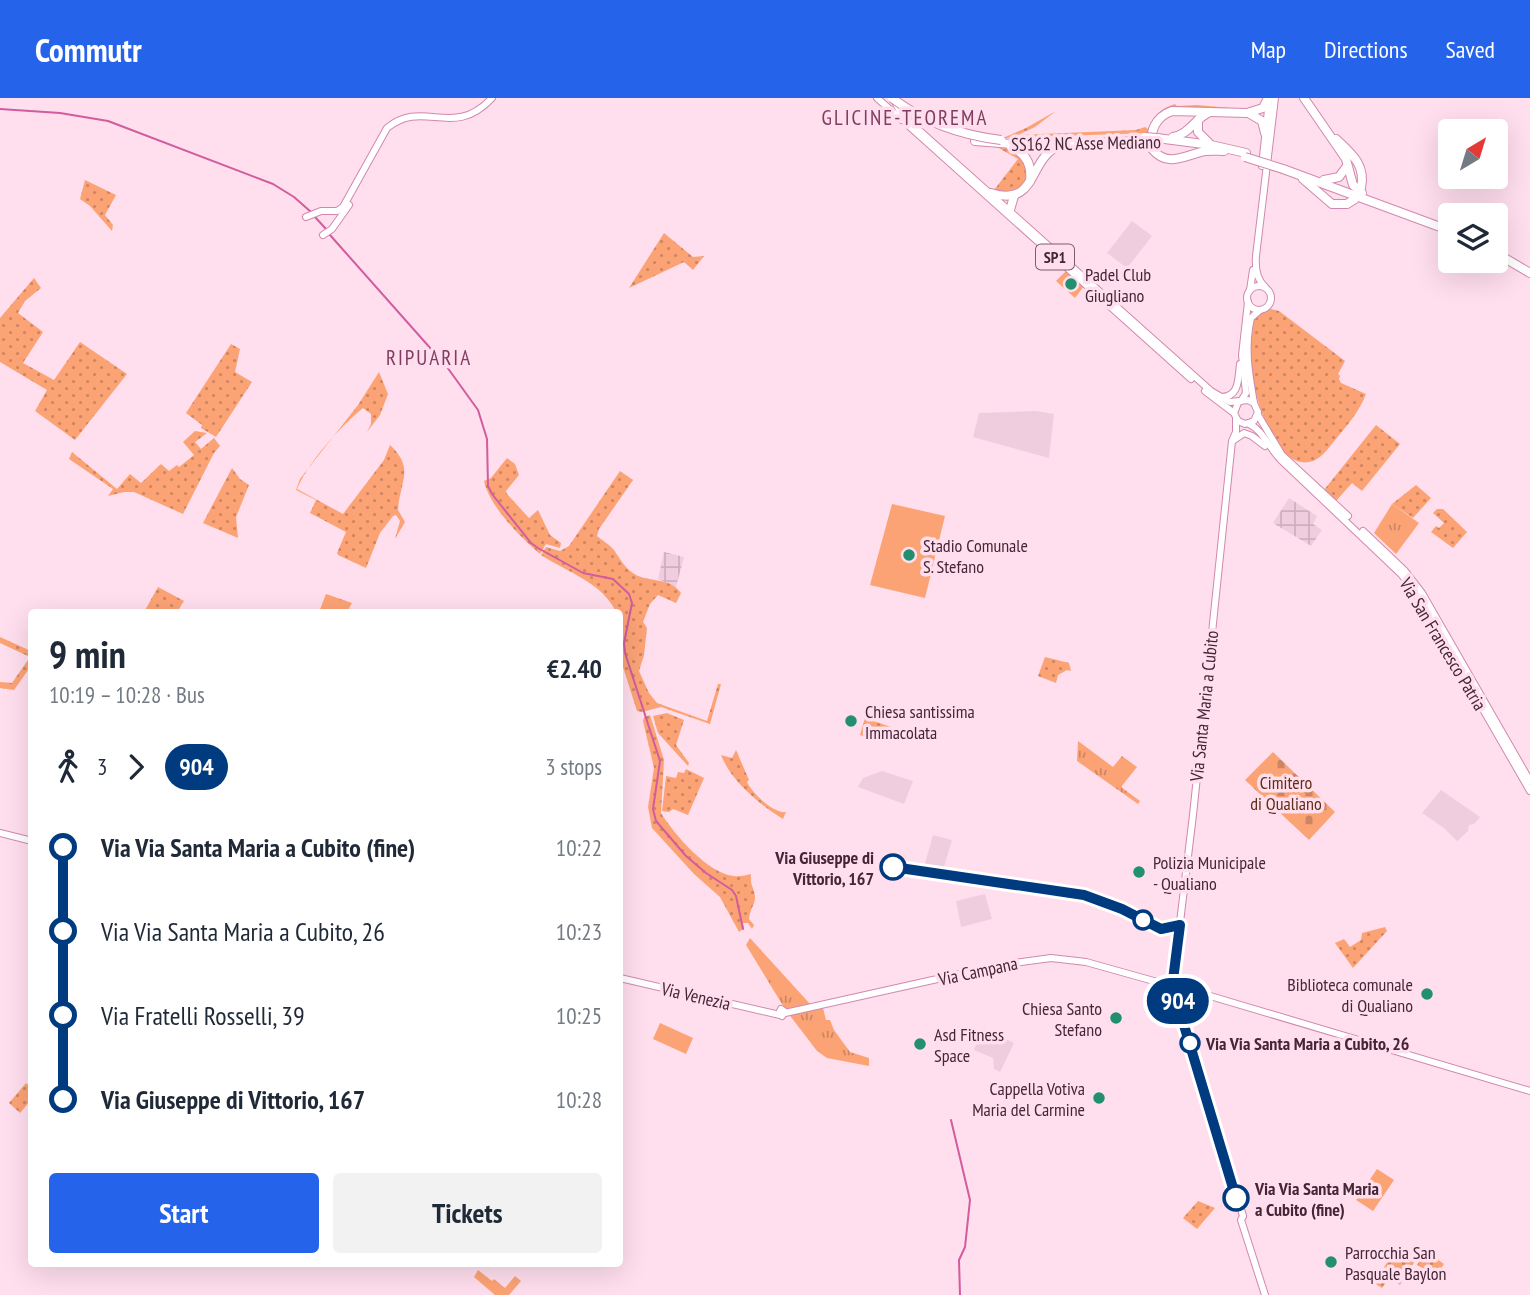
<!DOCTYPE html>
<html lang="en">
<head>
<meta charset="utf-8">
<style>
  body { margin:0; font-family:"PT Sans Narrow",sans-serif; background:#f2f2f3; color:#1f2937; height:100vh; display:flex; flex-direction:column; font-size:26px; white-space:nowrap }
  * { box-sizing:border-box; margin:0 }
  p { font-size:23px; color:#747a83 }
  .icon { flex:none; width:38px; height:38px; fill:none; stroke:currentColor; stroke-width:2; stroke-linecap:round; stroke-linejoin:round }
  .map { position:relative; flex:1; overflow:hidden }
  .details { position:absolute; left:28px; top:511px; width:595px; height:658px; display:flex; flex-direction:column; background:#fff; border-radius:7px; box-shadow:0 7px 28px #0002 }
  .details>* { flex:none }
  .badge { padding:0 14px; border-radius:23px; font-size:24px; line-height:46px }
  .needle { width:46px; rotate:38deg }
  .buttons { position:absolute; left:1438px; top:21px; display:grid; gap:14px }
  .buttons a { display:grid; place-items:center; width:70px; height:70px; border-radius:7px; background:#fff; box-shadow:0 7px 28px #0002; font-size:35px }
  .map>.badge { position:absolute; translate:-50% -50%; box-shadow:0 0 0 4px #fff }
  .legs { display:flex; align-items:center; gap:10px; height:77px; padding:0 21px; font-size:23px }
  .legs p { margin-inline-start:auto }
  .summary { display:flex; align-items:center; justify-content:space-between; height:119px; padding:0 21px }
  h1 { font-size:38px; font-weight:700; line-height:52px }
  .primary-button { display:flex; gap:14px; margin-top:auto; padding:14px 21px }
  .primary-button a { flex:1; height:80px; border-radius:7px; background:#2563eb; color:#fff; font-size:28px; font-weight:700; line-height:80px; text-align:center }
  .primary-button a+a { background:#f2f2f3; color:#1f2937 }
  ul { padding:0 21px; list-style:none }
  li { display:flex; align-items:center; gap:24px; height:84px; font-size:26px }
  li i { display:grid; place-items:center; width:10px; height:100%; margin:0 9px; background:currentColor }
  li i::after { content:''; width:18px; height:18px; margin:-9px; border:5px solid; border-radius:50%; background:#fff }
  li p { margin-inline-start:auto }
  li:first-child i { background:linear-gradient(#0000 50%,currentColor 0) }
  li:last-child i { background:linear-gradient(currentColor 50%,#0000 0) }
  header { display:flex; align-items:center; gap:42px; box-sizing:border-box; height:98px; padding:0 35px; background:#2563eb; color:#fff }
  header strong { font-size:33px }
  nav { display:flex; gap:38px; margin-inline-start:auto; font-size:24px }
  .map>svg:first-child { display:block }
  .built { fill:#f0cdde }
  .industrial { fill:url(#industrial-grid) }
  .grass { fill:url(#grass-dots) }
  .cemetery { fill:url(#cemetery-stones) }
  .park { fill:url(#park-tufts) }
  .pitch { fill:#fca375 }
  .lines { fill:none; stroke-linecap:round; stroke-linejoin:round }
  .stream { stroke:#d15c9e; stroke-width:2 }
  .major-casing { stroke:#d288ae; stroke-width:8 }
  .highway-casing { stroke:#d288ae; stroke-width:10 }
  .major { stroke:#fff; stroke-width:6 }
  .highway { stroke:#fff; stroke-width:8 }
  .highway-bridge-casing { stroke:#d288ae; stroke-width:10; stroke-linecap:butt }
  .highway-bridge { stroke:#fff; stroke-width:8 }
  .line-1-casing { stroke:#fff; stroke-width:16 }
  .line-1 { stroke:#003b80; stroke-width:10 }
  .poi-dot { fill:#228f6e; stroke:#ffdeed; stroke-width:2.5 }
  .stop-1-dot { fill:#fff; stroke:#003b80; stroke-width:3.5 }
  .labels { text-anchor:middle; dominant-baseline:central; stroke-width:7; stroke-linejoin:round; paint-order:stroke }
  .shield { fill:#ffdeed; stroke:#7c5d6d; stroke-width:2 }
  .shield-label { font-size:16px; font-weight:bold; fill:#442636 }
  .street-label { font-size:18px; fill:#442636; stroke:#ffdeed }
  .poi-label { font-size:18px; fill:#442636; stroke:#ffdeed; text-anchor:start }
  .park-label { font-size:18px; fill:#5e2f15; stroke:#ffdeed }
  .stop-label { font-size:18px; font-weight:bold; fill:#442636; stroke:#ffdeed; text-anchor:start }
  .quarter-label { font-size:21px; letter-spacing:2px; fill:#7f3d61; stroke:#ffdeed }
</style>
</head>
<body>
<header>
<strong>Commutr</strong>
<nav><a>Map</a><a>Directions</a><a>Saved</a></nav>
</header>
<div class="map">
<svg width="1530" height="1197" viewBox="0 0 1530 1197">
  <defs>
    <pattern id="industrial-grid" width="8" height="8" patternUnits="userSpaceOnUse" patternTransform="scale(1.75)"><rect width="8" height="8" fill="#f0cdde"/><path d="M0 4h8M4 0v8" fill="none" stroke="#cfb0bf"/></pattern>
    <pattern id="grass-dots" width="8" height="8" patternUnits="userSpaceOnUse" patternTransform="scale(1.75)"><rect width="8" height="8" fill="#fca375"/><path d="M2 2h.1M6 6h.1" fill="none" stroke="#ce8561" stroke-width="1.8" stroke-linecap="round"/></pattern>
    <pattern id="cemetery-stones" width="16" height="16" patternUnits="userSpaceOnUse" patternTransform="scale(1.75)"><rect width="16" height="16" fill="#fca375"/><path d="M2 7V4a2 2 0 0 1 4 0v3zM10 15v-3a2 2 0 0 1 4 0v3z" fill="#ce8561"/></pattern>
    <pattern id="park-tufts" width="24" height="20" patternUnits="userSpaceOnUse" patternTransform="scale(1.75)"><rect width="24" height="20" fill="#fca375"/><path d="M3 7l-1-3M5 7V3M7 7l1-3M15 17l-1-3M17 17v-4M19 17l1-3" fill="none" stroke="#ce8561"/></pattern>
  </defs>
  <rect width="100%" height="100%" fill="#ffdeed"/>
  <g class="built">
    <path d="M1132,123L1152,138L1127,170L1107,155Z"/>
    <path d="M1036,313L1054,316L1049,360L973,339L979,315Z"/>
    <path d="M882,673L913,683L904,706L858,689L863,680Z"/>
    <path d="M1441,692L1480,719L1474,726L1469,727L1468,733L1457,743L1444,730L1422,715Z"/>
    <path d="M933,737L952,742L943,772L924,769Z"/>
    <path d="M985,796L992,821L961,829L956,803Z"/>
    <path d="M983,930L1014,945L1000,974L994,971L993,960L974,952Z"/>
  </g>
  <g class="industrial">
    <path d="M1289,400L1317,418L1313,426L1322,432L1311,448L1273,425Z"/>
    <path d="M664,454L684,459L676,489L658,481Z"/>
  </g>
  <g class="grass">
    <path d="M1175,6L1177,8L1197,7L1254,12H1170L1150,35L1003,40L1026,30L1056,13L1035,29L1018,37L1136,32L1145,29L1148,31C1153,18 1161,10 1175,6Z"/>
    <path d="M997,49L1014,52L1027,68C1027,82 1024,87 1013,96L994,92L1018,61Z"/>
    <path d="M85,82L116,97L105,117L113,127L112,133L90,108L80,101Z"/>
    <path d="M664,135L693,159L704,158L693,172L684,164L629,190Z"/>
    <path d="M34,180L41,190L25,203L18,215L43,234L23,265L54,282L80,244L127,276L75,342L35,313L47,292L0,264V220Z"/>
    <path d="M1271,211L1279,213L1345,263L1338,276L1340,278L1339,281L1341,285L1366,296C1359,314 1348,326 1336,341C1329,349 1323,359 1313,363C1276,376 1253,295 1251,270C1249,254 1252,237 1254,222L1258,216Z"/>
    <path d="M231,246L240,251L235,274L252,284L216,339L201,330L202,327L186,315Z"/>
    <path d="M379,274L388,296L380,317L367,334L371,326V316L363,310C340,329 309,363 297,391L343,416L384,362L390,347C415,371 400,382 398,412L405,424L395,441L400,423L396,417L393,418L380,435L366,470L338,457L337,455L346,434L310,415L316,402L296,392L300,381L358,307Z"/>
    <path d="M1376,327L1400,346L1362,393L1352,385L1336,403L1324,392Z"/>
    <path d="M195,333L207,335L195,344L201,351L214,340L220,348L214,355L183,416L134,394H124L108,398L113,391L69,361L72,354L117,391L130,376L141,385L161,366L169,373L177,367L179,369L194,357L183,344Z"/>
    <path d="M507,360L515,366L519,377L506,393L507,396L529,420L538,412L550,437L561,445L560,450L546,446L540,456C520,439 490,409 484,383L491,380Z"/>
    <path d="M232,370L240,381L249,387L236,419L238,440L203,425Z"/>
    <path d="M620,373L633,382L599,431L597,438C603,443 609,446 614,452C621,462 625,471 636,477C651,484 671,480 681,495L676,505L658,497L650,506L643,524L647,530L644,557L639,573L649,595L657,605L707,623L718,586H721L710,626L661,609L642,614L637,613L622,566L620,514H616C603,485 567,474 541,457L546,449L560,453L569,448Z"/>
    <path d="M1416,387L1431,400L1413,420L1392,406Z"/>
    <path d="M1437,411H1443L1467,434L1453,450L1431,434L1436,428L1439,430L1444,425L1433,415Z"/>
    <path d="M158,489L184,503L177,514H144Z"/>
    <path d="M0,539L31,553V568L14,592L0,590V584L12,585L30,559L0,545Z"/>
    <path d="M1045,559L1069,565L1071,573L1067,572L1058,577L1056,585L1038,578Z"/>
    <path d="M667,615L684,622L676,647L689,665L688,668L658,635L653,618Z"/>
    <path d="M650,617L664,662L661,715C674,736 708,776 734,778C740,779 746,777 751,776C750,790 755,790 755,800C755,806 750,811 749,821L754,827L752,831L748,825H743L744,830L739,834L720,799L694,776L652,730L648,709L654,670L643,623L644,619Z"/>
    <path d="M865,620L891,629L876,643L860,637Z"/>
    <path d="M736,652L749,682L747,684C752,695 774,716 786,714L783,721C760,707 731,683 721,657L732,660Z"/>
    <path d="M686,671L704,680L688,717L673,711L669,714L662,713L666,678L676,680L678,674L684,675Z"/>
    <path d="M1385,829L1387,833L1353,870L1335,845L1344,841L1350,849L1361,842L1362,835Z"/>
    <path d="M26,985L31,990V1002L20,1015L9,1005Z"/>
    <path d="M1198,1103L1215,1110L1197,1131L1183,1120Z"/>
    <path d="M1397,1149L1417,1160L1400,1187L1390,1179L1382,1190L1374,1185Z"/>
    <path d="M1426,1153L1444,1166L1438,1175L1429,1170L1427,1173L1417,1167Z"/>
  </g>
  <path class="cemetery" d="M1273,654L1335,714L1309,742L1245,682Z"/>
  <g class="park">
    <path d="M1392,406L1419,425L1396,456L1374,435Z"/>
    <path d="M326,496L352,505L347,514H319Z"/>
    <path d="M1078,643L1113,669L1122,658L1137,669L1121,689L1140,703L1138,706L1077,663Z"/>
    <path d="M750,840L810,906L785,911L746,847Z"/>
    <path d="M820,909L823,910L826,922H830L834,932L850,954L869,960V968L827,960L817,953L788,915Z"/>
  </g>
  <g class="pitch">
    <path d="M1067,172L1084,188L1075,200L1056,183Z"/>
    <path d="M892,406L945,418L925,500L870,487Z"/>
    <path d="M660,925L693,940L686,956L653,941Z"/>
    <path d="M1377,1071L1394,1082L1373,1113L1356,1102Z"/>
    <path d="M478,1172L492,1183L494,1181L505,1190L515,1178L521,1183L509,1197H495L474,1179Z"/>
  </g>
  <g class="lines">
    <g class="stream">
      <path d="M0,11L60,15L108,23L273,86L294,99L311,114"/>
      <path d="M314,118L327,132"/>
      <path d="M330,137L447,269L478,312L487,341L488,388L492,396L531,445L538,450L583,475L613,481L629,496L632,505L624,545L625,555L660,663L653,711L656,723L686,758L706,775L732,792L736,798L743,831"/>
      <path d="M951,1022L970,1102L965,1149L959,1162L960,1197"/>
    </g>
    <defs>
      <g id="major">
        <path d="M877,0L902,22"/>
        <path d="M894,2L902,17L1211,293L1230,304L1248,302L1254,305L1258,314L1254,323L1245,326L1238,323L1234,315L1238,305"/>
        <path d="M910,29L1191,281"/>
        <path d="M1262,68L1269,2"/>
        <path d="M306,119L321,113H337L343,109L387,30C424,0 453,42 492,0"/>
        <path d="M323,137L332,131L349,107"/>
        <circle cx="1259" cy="200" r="12"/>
        <path d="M1265,189C1256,181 1255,170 1256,158L1275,0"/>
        <path d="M1250,192L1253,172"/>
        <path d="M1205,293L1234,315"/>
        <path d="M1221,299C1240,299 1238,280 1240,266"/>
        <path d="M1241,303L1246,295L1242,257L1248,204"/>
        <path d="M1254,305C1249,276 1244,249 1251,220L1260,212"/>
        <path d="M1258,317L1282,357L1348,418"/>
        <path d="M1249,326C1263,332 1270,352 1282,363L1401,476L1420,502L1530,693"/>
        <path d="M1234,342L1244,335L1252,338L1265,348"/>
        <path d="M1363,433L1405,473L1422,495L1530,683"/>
        <path d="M0,735L32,743"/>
        <path d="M620,880L780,917"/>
        <path d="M1173,882L1193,717L1232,343L1236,334V320"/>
        <path d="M1168,887L1169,892L1174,894L1178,903L1243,1118"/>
        <path d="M1180,889L1530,993"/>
        <path d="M781,911L785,914L782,918L779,915Z"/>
        <path d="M785,915L1000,867L1051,860L1086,864L1168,887"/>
        <path d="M1243,1118L1241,1122L1265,1197"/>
      </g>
      <g id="highway">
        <path d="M1304,0L1346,61L1353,87L1362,95"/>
        <path d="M1250,16L1262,23L1265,35"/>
        <path d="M1198,22V34L1209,45"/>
        <path d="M1173,39C1190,36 1195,20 1210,14"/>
        <path d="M1157,40L1211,47L1246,55"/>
        <path d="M1336,41C1352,56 1366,67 1361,90"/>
        <path d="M975,43L1025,47L1145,43"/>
        <path d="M1011,49C1026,55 1032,67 1030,83"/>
        <path d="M1224,53C1216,53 1208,52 1201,54C1182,59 1167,69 1152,51C1149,34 1155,19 1172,13L1247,15L1263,10L1268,0"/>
        <path d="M1283,71L1451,133"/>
        <path d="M1303,81L1332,106H1347L1355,101"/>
        <path d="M1324,82L1339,79L1347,68"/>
        <path d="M991,95C1039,110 1027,59 1061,47"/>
        <path d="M1010,112L1014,98"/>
        <path d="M1496,155L1530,175"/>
      </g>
    </defs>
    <use href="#major" class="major-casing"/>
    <use href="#highway" class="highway-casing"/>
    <use href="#major" class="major"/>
    <use href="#highway" class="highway"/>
    <defs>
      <g id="highway-bridge">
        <path d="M892,0C925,25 960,37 1001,42"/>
        <path d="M1145,39L1157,40"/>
        <path d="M1245,59L1283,71"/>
      </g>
    </defs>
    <use href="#highway-bridge" class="highway-bridge-casing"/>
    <use href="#highway-bridge" class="highway-bridge"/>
  </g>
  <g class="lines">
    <defs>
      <path id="line-1" d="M893,769L1084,797L1122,811L1161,831L1180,827L1173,882L1178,884L1180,887L1174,894L1236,1100"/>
    </defs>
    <use href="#line-1" class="line-1-casing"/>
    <use href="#line-1" class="line-1"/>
  </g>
  <g class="poi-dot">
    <circle cx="1071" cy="186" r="7"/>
    <circle cx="909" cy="457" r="7"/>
    <circle cx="851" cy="623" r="7"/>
    <circle cx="1139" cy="774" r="7"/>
    <circle cx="1427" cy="896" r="7"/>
    <circle cx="1116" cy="920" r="7"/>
    <circle cx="920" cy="946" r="7"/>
    <circle cx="1099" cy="1000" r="7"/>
    <circle cx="1331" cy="1164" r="7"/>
  </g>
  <g class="stop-1-dot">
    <circle cx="893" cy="769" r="12"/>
    <circle cx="1143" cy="822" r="9"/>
    <circle cx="1190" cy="945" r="9"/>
    <circle cx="1236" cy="1100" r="12"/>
  </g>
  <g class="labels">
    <rect class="shield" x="1036" y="146.5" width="38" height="25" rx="5"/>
    <g class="shield-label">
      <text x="1055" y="159">SP1</text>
    </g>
    <g class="street-label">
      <text transform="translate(1086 45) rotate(-1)">SS162 NC Asse Mediano</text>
      <text transform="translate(1443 546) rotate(59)">Via San Francesco Patria</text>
      <text transform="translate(1204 608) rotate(-84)">Via Santa Maria a Cubito</text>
      <text transform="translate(978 873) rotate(-12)">Via Campana</text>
      <text transform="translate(696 898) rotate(13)">Via Venezia</text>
    </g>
    <g class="poi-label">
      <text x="1085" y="176">Padel Club<tspan x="1085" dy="21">Giugliano</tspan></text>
      <text x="923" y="447">Stadio Comunale<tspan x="923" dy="21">S. Stefano</tspan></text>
      <text x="865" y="613">Chiesa santissima<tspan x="865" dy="21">Immacolata</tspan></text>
      <text x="1153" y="764">Polizia Municipale<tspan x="1153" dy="21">- Qualiano</tspan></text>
      <text x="1413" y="886" text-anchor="end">Biblioteca comunale<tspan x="1413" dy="21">di Qualiano</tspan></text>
      <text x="1102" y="910" text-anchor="end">Chiesa Santo<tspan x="1102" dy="21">Stefano</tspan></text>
      <text x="934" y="936">Asd Fitness<tspan x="934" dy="21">Space</tspan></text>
      <text x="1085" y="990" text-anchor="end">Cappella Votiva<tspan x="1085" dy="21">Maria del Carmine</tspan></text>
      <text x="1345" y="1154">Parrocchia San<tspan x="1345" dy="21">Pasquale Baylon</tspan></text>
    </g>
    <g class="park-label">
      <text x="1286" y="684">Cimitero<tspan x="1286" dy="21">di Qualiano</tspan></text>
    </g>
    <g class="stop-label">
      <text x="874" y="759" text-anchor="end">Via Giuseppe di<tspan x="874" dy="21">Vittorio, 167</tspan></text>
      <text x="1206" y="945">Via Via Santa Maria a Cubito, 26</text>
      <text x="1255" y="1090">Via Via Santa Maria<tspan x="1255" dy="21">a Cubito (fine)</tspan></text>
    </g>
    <g class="quarter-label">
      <text x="905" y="19">GLICINE-TEOREMA</text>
      <text x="429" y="259">RIPUARIA</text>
    </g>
  </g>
</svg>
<div class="buttons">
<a><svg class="needle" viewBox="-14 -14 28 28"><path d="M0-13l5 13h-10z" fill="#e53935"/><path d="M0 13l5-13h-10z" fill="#747a83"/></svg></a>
<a><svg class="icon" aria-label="layers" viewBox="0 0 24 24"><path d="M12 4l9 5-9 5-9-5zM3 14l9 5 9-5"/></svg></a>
</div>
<b class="badge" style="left:1178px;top:903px;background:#003b80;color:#fff">904</b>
<section class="details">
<div class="summary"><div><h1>9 min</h1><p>10:19 – 10:28 · Bus</p></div><b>€2.40</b></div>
<div class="legs"><svg class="icon" aria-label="walk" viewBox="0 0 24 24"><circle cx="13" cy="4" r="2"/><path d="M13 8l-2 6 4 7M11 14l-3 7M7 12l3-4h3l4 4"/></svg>3<svg class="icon" aria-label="forward" viewBox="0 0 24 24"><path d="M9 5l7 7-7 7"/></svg><b class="badge" style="background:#003b80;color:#fff">904</b><p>3 stops</p></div>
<ul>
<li><i style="color:#003b80"></i><b>Via Via Santa Maria a Cubito (fine)</b><p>10:22</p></li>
<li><i style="color:#003b80"></i><span>Via Via Santa Maria a Cubito, 26</span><p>10:23</p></li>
<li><i style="color:#003b80"></i><span>Via Fratelli Rosselli, 39</span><p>10:25</p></li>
<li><i style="color:#003b80"></i><b>Via Giuseppe di Vittorio, 167</b><p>10:28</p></li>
</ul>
<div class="primary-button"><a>Start</a><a>Tickets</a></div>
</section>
</div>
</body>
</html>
